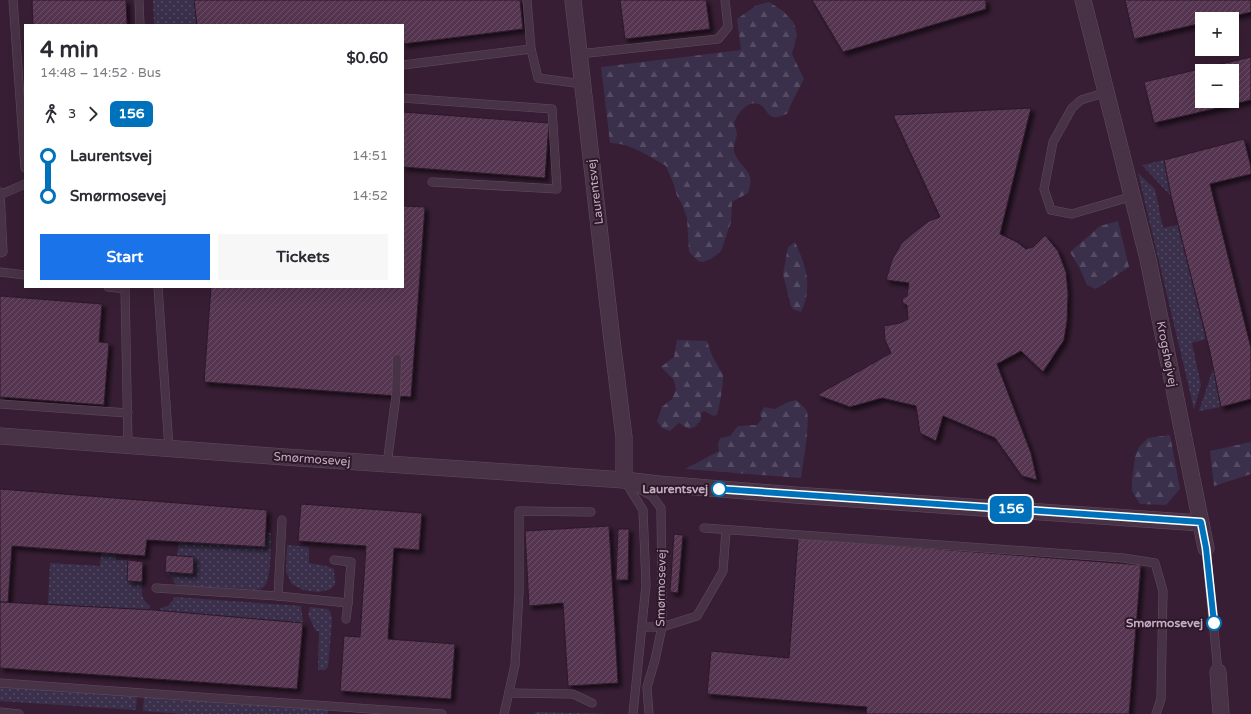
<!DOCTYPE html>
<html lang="en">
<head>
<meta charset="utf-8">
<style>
  body { margin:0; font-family:"Varela Round",sans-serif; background:#f7f7f7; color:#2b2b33; height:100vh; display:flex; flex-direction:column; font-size:15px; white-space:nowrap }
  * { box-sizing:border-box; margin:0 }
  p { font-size:13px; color:#7c7c81 }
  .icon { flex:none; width:22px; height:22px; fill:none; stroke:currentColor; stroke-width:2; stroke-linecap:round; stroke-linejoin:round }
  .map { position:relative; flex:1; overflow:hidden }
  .panel { position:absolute; left:24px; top:24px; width:380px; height:264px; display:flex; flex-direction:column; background:#fff; border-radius:0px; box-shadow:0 4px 16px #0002 }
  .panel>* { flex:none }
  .badge { padding:0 8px; border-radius:6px; font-size:14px; line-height:26px }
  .tools { position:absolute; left:1195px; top:12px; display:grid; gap:8px }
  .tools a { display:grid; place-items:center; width:44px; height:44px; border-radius:0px; background:#fff; box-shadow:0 4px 16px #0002; font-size:20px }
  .map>.badge { position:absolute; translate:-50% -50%; box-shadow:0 0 0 2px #fff }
  .legs { display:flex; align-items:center; gap:6px; height:44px; padding:0 16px; font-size:13px }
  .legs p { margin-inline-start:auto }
  .summary { display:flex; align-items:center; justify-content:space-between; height:68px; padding:0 16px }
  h1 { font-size:22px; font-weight:700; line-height:30px }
  .cta { display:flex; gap:8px; margin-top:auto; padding:8px 16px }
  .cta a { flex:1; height:46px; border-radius:0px; background:#1a73e8; color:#fff; font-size:16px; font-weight:700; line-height:46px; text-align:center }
  .cta a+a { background:#f7f7f7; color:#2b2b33 }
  ul { padding:0 16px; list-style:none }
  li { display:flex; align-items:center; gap:14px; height:40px; font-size:15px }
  li i { display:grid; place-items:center; width:6px; height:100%; margin:0 5px; background:currentColor }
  li i::after { content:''; width:10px; height:10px; margin:-5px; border:3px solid; border-radius:50%; background:#fff }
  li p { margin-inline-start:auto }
  li:first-child i { background:linear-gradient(#0000 50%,currentColor 0) }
  li:last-child i { background:linear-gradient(currentColor 50%,#0000 0) }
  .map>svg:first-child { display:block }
  .grass { fill:url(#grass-dots) }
  .forest { fill:url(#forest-firs) }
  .building { fill:url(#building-hatch); stroke:#2e192b; fill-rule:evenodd; filter:url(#shadow) }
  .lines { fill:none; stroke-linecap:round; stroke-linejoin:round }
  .service-casing { stroke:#634c5f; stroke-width:9 }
  .minor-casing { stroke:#634c5f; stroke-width:17 }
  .service { stroke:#483245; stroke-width:8 }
  .minor { stroke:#483245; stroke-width:16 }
  .line-1-casing { stroke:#fff; stroke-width:9 }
  .line-1 { stroke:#0072bc; stroke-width:6 }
  .stop-1-dot { fill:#fff; stroke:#0072bc; stroke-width:2 }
  .labels { text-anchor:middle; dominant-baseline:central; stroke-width:4; stroke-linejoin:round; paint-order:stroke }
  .street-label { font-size:12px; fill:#c5acc1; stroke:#2c1829 }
  .stop-label { font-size:12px; font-weight:bold; fill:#c5acc1; stroke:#2c1829; text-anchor:end }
</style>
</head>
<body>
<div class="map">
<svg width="1251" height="714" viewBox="0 0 1251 714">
  <defs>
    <pattern id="grass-dots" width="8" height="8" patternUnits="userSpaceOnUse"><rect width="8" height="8" fill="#3a304b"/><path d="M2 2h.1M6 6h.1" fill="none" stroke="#554b63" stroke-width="1.8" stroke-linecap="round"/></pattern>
    <pattern id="forest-firs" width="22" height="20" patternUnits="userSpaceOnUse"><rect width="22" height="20" fill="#3a304b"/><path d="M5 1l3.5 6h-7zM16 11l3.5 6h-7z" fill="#554b63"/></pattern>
    <pattern id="building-hatch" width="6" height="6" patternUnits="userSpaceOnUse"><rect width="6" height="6" fill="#543550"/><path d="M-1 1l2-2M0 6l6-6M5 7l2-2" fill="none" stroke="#6b5067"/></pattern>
    <filter id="shadow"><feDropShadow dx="3.5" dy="3.5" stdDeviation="2" flood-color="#0009"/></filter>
  </defs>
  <rect width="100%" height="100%" fill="#371e34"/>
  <g class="grass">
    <path d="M153,0H194L197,25H154Z"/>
    <path d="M1164,160L1171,196L1142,165Z"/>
    <path d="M1138,173L1155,189L1163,228L1178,225L1206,339L1192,343L1201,385L1194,409Z"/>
    <path d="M1213,369L1221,407L1199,411Z"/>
    <path d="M267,532L271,533C271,544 271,575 266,584C264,588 260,589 256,590L176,585L173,579L167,574V572L193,574L194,557L177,556L179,542L265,547Z"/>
    <path d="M287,545L309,547V563L326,566L334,569L335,584L331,589L319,592L303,590L292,584L286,572Z"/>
    <path d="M101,553L116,554V560H128L127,581L142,582C141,593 141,600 150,606L149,610L48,604L50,563L100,566Z"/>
    <path d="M175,597L301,606L303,623L160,611V608L168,606Z"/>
    <path d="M310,607L328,609L331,613L332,621L328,667L325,670H318L319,631H316L308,615Z"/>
    <path d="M0,685L137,695L136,710L0,701Z"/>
    <path d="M144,696L328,709V714H183L143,711Z"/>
    <path d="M537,712L610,714H533Z"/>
  </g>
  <g class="forest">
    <path d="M769,2L783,11L794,23L797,35L792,54L804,79L791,104L788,113C784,115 778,118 773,117C767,115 766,109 762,106C749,97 738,113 734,123C735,127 737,131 737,135C736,140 733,146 734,151C739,170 757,168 748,193L732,202L731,222L721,251L711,259L703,262L698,261L689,252L687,218L682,204L677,196L674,185L666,166C649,156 630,143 610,143L601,67L741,50L737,19L757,5Z"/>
    <path d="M1118,221L1129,267L1096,289L1087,285L1080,269L1070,252L1100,226Z"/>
    <path d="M795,242C806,266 813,286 801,312L793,309L791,306L783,274L788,247Z"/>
    <path d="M677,340L707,341C710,350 712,357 717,364C718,368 722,372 723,375C724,380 719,410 717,415L714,416L704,411L701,413V420L695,427L689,429L679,423L670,431L662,428L657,421L662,407L672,399L676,390L674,380L661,367L674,357Z"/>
    <path d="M796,400C800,404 805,407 807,412C810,422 803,465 801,478L685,469L719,451L718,444L720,438L730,436L738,426L757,425L762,419L760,414L764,407L775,409L786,403Z"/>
    <path d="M1170,435L1180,489L1166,505L1140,504L1132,491V480L1135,457L1139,447L1148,438Z"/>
    <path d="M1251,442V474L1214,486L1210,451Z"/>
  </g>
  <g class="building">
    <path d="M32,0H126L127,25H33Z"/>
    <path d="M194,0H520L523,29L403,44V25H197Z"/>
    <path d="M620,0H706L710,29L625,39Z"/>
    <path d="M812,0H986V9L843,52Z"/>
    <path d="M1125,0H1251V12L1221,19H1202V23L1134,39Z"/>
    <path d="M1251,57V100L1154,123L1144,82ZM1202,71H1232V101H1202Z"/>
    <path d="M1031,108L1000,234L1017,242L1026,249L1033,247L1045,235L1058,251L1066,272L1068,293L1067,321L1064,340L1043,372L1021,351L997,364L1031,453L1037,480L1022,476L995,438L943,416L936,441L920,433L916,406L882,398L850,407L817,395L891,353L885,340L884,326L900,323L908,319L907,305L904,304L902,301L903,298L907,296L909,283L886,280L892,260L901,244L912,234L929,221L940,217L893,115Z"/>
    <path d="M403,112L549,123L545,178L403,167Z"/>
    <path d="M1244,139L1251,167V174L1210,184L1251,348V399L1221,407L1210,352L1171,196L1164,160Z"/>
    <path d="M403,206L425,207L411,397L204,382L211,287H403Z"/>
    <path d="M0,296L102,304L99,342L109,343L104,405L0,397Z"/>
    <path d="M0,489L267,510L265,547L147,540L145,556L12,546L8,602H0Z"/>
    <path d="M301,504L422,513L419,550L394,548L388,639L455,644L451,699L340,691L344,636L360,637L366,546L298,541Z"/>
    <path d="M609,526L618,683L568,686L563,603L529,606L525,531Z"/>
    <path d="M618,529H629L628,580H616Z"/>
    <path d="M674,534L683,535L678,593L670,592Z"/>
    <path d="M798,538L1141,565L1129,714H866L867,707L707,694L711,651L789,658Z"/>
    <path d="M166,555L194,557L193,574L165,572Z"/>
    <path d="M128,560L143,562L142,582L127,581Z"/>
    <path d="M0,602L154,610L303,623L297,689L0,668Z"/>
  </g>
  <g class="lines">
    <defs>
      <g id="service">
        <path d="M13,0L25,168"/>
        <path d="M139,0L140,25"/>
        <path d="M527,0L531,49"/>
        <path d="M579,54L718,39L728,27L725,0"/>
        <path d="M403,65L531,49L538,78L583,84"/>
        <path d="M1107,92L1081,100L1072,108L1053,142L1044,189L1051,210L1072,214L1133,196"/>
        <path d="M403,98L552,109L557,189L432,182"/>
        <path d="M0,192L3,252L0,253"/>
        <path d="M0,195L25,184"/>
        <path d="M0,272L25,275"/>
        <path d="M108,287L125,289L128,445"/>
        <path d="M158,287L169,448"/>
        <path d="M0,404L128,413"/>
        <path d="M387,464L396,396L397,359"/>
        <path d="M625,481L643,510L646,585L633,714"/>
        <path d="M633,485L652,496L661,508L662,592V627L655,660L647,687L649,714"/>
        <path d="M704,528L1123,558L1155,563L1163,591L1161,699L1156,714"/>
        <path d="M1206,548L1218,672"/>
        <path d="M156,588L278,596L348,603L351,562L334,560"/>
        <path d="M278,596L282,520"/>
        <path d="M346,619L348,603"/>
        <path d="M642,627H662L697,616L723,571L726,530"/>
        <path d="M0,683L442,714"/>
        <path d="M509,693L573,694L592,703"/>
        <path d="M0,712L19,714"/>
        <path d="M504,714L515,665L519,592V511L591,512"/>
      </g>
      <g id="minor">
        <path d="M573,0L611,332L624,437V480"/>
        <path d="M1083,0L1148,259L1206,548"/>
        <path d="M0,436L285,457L624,480L659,484L795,495L1201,523"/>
        <path d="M1218,672L1221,714"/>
      </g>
    </defs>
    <use href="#service" class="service-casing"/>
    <use href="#minor" class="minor-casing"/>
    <use href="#service" class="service"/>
    <use href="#minor" class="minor"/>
  </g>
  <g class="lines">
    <defs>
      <path id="line-1" d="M719,489L1201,522L1206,548L1214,623"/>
    </defs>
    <use href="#line-1" class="line-1-casing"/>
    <use href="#line-1" class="line-1"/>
  </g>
  <g class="stop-1-dot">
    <circle cx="719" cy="489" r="7"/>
    <circle cx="1214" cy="623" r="7"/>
  </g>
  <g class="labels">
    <g class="street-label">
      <text transform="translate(595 192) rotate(-97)">Laurentsvej</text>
      <text transform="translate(1167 354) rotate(79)">Krogshøjvej</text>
      <text transform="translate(312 459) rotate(4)">Smørmosevej</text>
      <text transform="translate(661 588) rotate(-89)">Smørmosevej</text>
    </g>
    <g class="stop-label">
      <text x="708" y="489">Laurentsvej</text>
      <text x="1203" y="623">Smørmosevej</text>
    </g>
  </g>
</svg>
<div class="tools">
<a>+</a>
<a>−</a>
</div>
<b class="badge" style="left:1011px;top:509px;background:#0072bc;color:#fff">156</b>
<section class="panel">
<div class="summary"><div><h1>4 min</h1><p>14:48 – 14:52 · Bus</p></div><b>$0.60</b></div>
<div class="legs"><svg class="icon" aria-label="walk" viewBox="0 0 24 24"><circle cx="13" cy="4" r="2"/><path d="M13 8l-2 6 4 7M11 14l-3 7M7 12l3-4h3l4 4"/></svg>3<svg class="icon" aria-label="forward" viewBox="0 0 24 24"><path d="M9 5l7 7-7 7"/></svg><b class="badge" style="background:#0072bc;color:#fff">156</b></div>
<ul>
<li><i style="color:#0072bc"></i><b>Laurentsvej</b><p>14:51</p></li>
<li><i style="color:#0072bc"></i><b>Smørmosevej</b><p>14:52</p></li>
</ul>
<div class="cta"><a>Start</a><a>Tickets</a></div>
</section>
</div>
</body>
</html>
